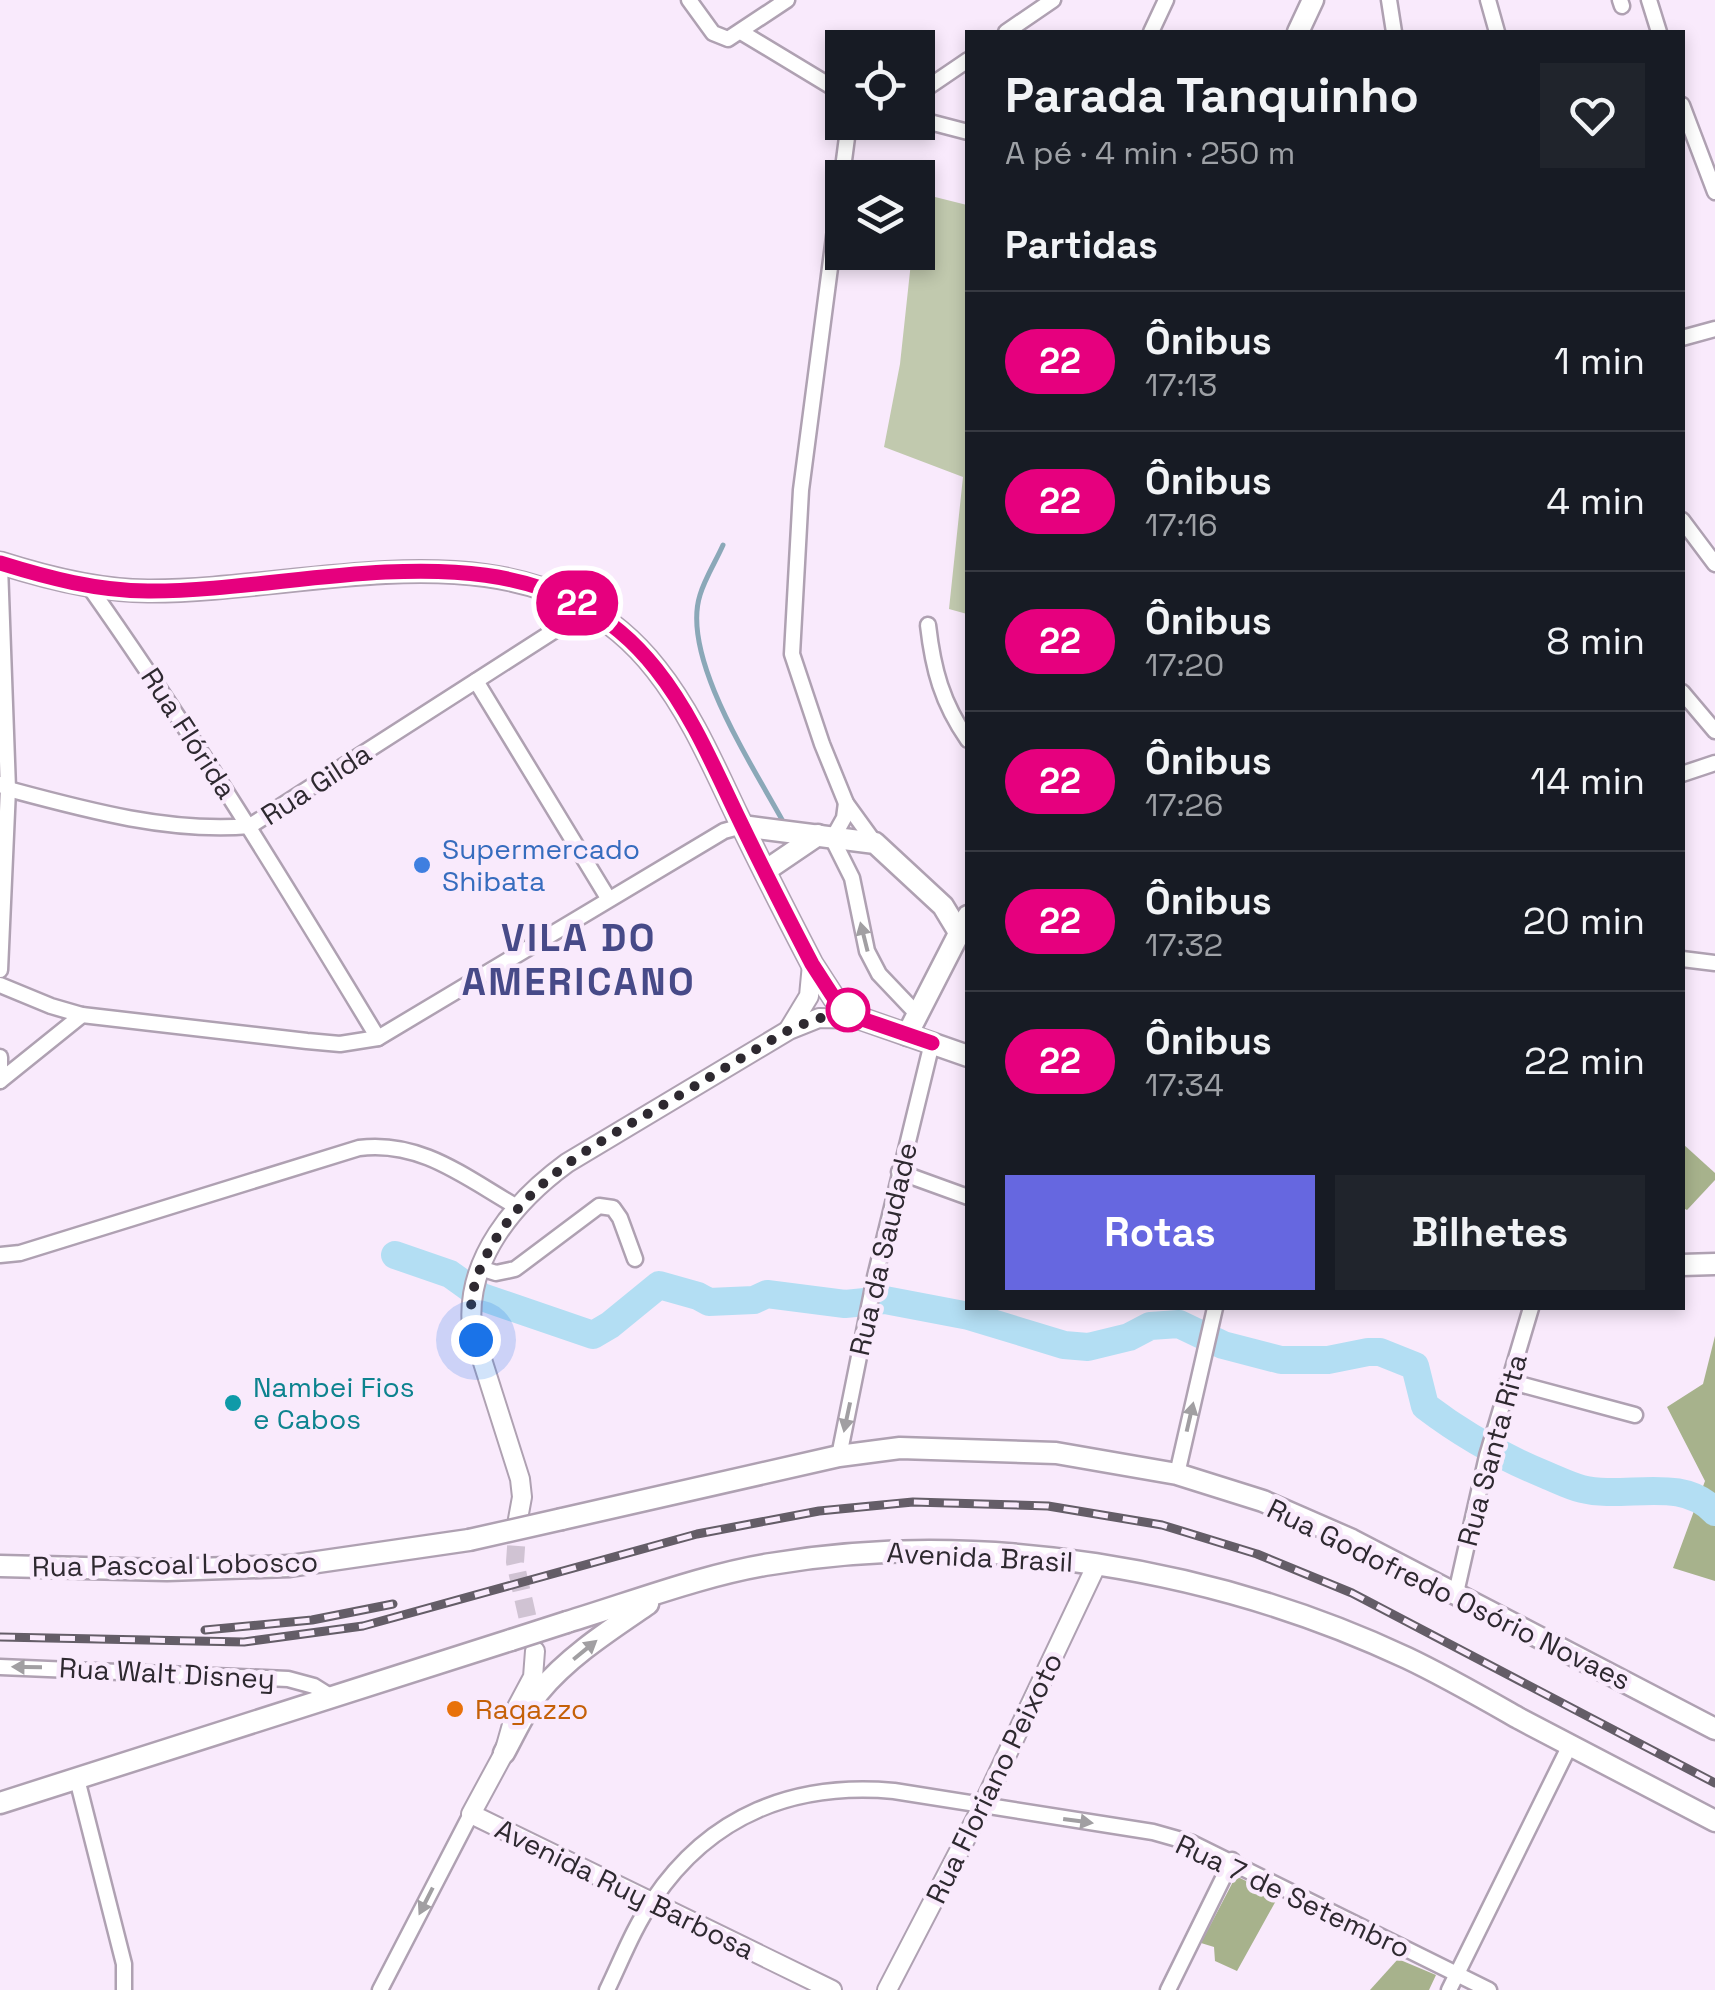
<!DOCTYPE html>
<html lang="pt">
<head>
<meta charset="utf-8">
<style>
  body { margin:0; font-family:"Space Grotesk",sans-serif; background:#20242c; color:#f1f3f6; height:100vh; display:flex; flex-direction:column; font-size:38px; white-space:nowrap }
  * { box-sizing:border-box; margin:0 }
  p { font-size:32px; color:#9ea1a6 }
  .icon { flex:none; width:55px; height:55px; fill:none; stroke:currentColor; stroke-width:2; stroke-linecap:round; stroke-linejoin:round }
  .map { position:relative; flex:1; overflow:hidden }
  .drawer { position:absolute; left:965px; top:30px; width:720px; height:1280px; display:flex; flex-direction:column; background:#171b24; border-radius:0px; box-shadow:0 5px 15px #0003 }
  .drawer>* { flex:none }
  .badge { padding:0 20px; border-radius:32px; font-size:35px; line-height:65px }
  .tools { position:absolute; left:825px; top:30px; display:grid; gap:20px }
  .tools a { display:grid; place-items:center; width:110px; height:110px; border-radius:0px; background:#171b24; box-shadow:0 5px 15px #0003; font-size:50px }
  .you { position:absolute; width:50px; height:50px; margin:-25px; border:8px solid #fff; border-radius:50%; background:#1a73e8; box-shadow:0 0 0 15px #1a73e833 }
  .map>.badge { position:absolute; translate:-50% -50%; box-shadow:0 0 0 5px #fff }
  h2 { padding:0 40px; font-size:38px; line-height:90px }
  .round { display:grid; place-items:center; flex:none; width:105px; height:105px; border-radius:0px; background:#20242c }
  .head { display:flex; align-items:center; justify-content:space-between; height:170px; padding:0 40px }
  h1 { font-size:48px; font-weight:600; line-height:75px }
  .primary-button { display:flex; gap:20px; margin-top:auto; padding:20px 40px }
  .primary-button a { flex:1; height:115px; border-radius:0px; background:#6667e0; color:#fff; font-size:40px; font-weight:600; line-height:115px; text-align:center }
  .primary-button a+a { background:#20242c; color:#f1f3f6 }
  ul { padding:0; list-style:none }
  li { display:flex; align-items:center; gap:30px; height:140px; padding:0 40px; border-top:2px solid #363941 }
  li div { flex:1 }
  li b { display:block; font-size:38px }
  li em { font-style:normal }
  li .badge { min-width:110px; font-weight:700; text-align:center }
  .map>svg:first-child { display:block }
  .green { fill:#c1c9ae }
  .forest { fill:#a7b28c }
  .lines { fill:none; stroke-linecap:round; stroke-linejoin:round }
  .stream { stroke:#8ba8b8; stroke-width:5 }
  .river { stroke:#b3def3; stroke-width:28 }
  .tertiary-tunnel { stroke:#d0c3d3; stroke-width:18; stroke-dasharray:18 9; stroke-linecap:butt }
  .minor-casing { stroke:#afa1b2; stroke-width:19 }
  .tertiary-casing { stroke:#afa1b2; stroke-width:22 }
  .secondary-casing { stroke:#afa1b2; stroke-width:25 }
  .minor { stroke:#fff; stroke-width:14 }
  .tertiary { stroke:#fff; stroke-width:18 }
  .secondary { stroke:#fff; stroke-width:20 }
  .rail-casing { stroke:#645d67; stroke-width:9 }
  .rail { stroke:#f9eafc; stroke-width:5; stroke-dasharray:15; stroke-linecap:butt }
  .secondary-bridge-casing { stroke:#afa1b2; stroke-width:25; stroke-linecap:butt }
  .secondary-bridge { stroke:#fff; stroke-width:20 }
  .oneway { fill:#a19fa2 }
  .line-casing { stroke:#fff; stroke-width:22 }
  .line { stroke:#e6007e; stroke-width:15 }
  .walk { stroke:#2e2930; stroke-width:10; stroke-dasharray:0 18 }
  .shop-dot { fill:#3f7fe0; stroke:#f9eafc; stroke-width:4 }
  .stop-dot { fill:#fff; stroke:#e6007e; stroke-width:5 }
  .culture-dot { fill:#0f9aa8; stroke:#f9eafc; stroke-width:4 }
  .food-dot { fill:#e8710a; stroke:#f9eafc; stroke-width:4 }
  .labels { text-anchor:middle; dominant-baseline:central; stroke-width:9; stroke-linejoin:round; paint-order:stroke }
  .street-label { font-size:28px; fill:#2e2930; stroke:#f9eafc }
  .shop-label { font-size:28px; fill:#366cbe; stroke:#f9eafc; text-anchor:start }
  .culture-label { font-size:28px; fill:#0d838f; stroke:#f9eafc; text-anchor:start }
  .food-label { font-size:28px; fill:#c56008; stroke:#f9eafc; text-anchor:start }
  .district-label { font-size:38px; font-weight:bold; letter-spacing:2.5px; fill:#474a88; stroke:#f9eafc }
</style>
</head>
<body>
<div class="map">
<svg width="1715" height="1990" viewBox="0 0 1715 1990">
  <rect width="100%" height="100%" fill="#f9eafc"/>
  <path class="green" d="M919,193L967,205V614L949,609L963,477L884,447L900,364L912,253L918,252Z"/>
  <g class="forest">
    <path d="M1683,1144L1715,1173V1180L1687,1210L1683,1208Z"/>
    <path d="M1715,1336V1581L1673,1568L1705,1481L1667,1407L1703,1384Z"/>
    <path d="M1236,1876L1278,1897L1237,1971L1215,1961L1214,1947L1201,1943Z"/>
    <path d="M1398,1959L1436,1975L1429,1990H1370Z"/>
  </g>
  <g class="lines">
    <path class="stream" d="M723,545C716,561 705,578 700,595C680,658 755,769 785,825"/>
    <path class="river" d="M395,1255L450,1274L482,1297L593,1335L610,1325L659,1285L698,1296L709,1302L754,1300L767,1294L845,1304L885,1300L969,1316L1064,1345L1088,1347L1129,1337L1150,1326L1179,1324L1223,1345L1281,1360H1328L1368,1352H1380L1415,1366L1425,1406C1463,1435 1502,1457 1546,1475C1558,1480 1570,1486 1582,1489C1625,1500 1682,1475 1715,1512"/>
    <path class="tertiary-tunnel" d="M518,1519L515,1562L534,1646"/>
    <defs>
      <g id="minor">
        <path d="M689,0L713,33L728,39L787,0"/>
        <path d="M1389,0L1394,32"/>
        <path d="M1488,0L1497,32"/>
        <path d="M1620,0L1622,6"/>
        <path d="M1649,0L1659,32"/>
        <path d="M741,32L842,93"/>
        <path d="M1006,32L1053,0"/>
        <path d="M1151,32L1166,0"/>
        <path d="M918,94L968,60"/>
        <path d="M1682,105L1715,192"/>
        <path d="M918,119L968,132"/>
        <path d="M849,122L801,490L792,654L822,744L846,803L875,843"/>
        <path d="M1682,338L1715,329"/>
        <path d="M1682,520L1715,564"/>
        <path d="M0,566L8,789L0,970"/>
        <path d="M88,585C192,732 285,884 378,1038"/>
        <path d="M928,625C933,669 942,703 968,740"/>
        <path d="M476,681L608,898"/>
        <path d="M1682,692L1715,731"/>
        <path d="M1682,774L1715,763"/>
        <path d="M0,784L8,789C86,810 170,833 250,826L588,609"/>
        <path d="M846,803L844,818L834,836L835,844L852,878L867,951L879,974L918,1015"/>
        <path d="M1682,959L1715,963"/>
        <path d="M0,985L51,1006L82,1015L307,1041L340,1044L378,1038L724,831L742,826"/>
        <path d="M0,1057V1081"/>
        <path d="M0,1081L82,1015"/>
        <path d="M899,1172L968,1197"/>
        <path d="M0,1255L20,1253L359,1148C421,1140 466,1178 517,1207"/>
        <path d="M480,1268L496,1273L515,1269L599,1206L613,1208L620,1218L635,1259"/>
        <path d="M1508,1381L1635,1415"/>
        <path d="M839,1456L875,1277L932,1043"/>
        <path d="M1177,1474L1215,1308"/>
        <path d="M1456,1593L1487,1456L1531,1308"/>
        <path d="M0,1667L288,1679L314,1686L330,1696"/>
        <path d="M77,1779L124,1964V1990"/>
        <path d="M380,1990L471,1814"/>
        <path d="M607,1990C621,1961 634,1927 653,1900C710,1815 794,1782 894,1791L1153,1832L1192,1843L1489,1990"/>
        <path d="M1168,1990L1232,1860"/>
        <path d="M1449,1990L1570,1745"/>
      </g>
      <g id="tertiary">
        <path d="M789,1029L809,996L812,964"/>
        <path d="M518,1519L522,1497L520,1479L472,1328C465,1259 515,1201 567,1163L789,1030L819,1018L862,1019"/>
        <path d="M535,1651L533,1677L517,1707L504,1753L471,1814L832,1990"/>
        <path d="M887,1990L982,1807L1097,1564"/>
      </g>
      <g id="secondary">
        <path d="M1298,32L1313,0"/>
        <path d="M0,563C47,578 98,591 148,591C317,592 533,512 656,669C691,713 713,765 737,815C761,865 786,914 812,964L834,998L862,1019L968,1056"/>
        <path d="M742,826L875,843L943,906L960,934"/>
        <path d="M765,871L818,835"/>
        <path d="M907,1035L968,916"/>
        <path d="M1682,1265L1715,1264"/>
        <path d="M562,1519L839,1456L900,1448L1056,1453L1177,1474L1263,1501L1352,1540L1715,1729"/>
        <path d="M0,1566L167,1570L290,1566L469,1540"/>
        <path d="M567,1622C630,1603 706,1574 771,1564C981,1529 1215,1568 1407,1658C1445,1676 1483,1698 1520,1719C1585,1753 1650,1787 1715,1821"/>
        <path d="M504,1753C515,1733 525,1710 539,1692C569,1656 610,1630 648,1604"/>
        <path d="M0,1803L511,1640"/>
      </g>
    </defs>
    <use href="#minor" class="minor-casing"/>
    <use href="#tertiary" class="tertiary-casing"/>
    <use href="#secondary" class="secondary-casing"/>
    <use href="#minor" class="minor"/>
    <use href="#tertiary" class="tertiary"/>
    <use href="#secondary" class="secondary"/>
    <defs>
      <g id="rail">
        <path d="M205,1630L312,1620L393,1604"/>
        <path d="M0,1637L244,1642L363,1626L697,1534L819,1511L913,1502L1048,1506L1162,1525L1257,1554L1352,1593L1715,1783"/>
      </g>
    </defs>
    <use href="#rail" class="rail-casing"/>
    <use href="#rail" class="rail"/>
    <defs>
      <g id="secondary-bridge">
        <path d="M469,1540L562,1519"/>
        <path d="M511,1640L567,1622"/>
      </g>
    </defs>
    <use href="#secondary-bridge" class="secondary-bridge-casing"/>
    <use href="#secondary-bridge" class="secondary-bridge"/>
  </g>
  <defs><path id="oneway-solid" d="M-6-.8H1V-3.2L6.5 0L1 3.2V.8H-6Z" transform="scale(2.5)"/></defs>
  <g class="oneway">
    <use href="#oneway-solid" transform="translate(864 937) rotate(-104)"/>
    <use href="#oneway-solid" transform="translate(847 1417) rotate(102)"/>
    <use href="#oneway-solid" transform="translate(1190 1417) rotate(-77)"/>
    <use href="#oneway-solid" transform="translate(585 1650) rotate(-39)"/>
    <use href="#oneway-solid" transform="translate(27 1667) rotate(-179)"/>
    <use href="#oneway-solid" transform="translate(1078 1821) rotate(8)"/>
    <use href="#oneway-solid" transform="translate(426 1901) rotate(117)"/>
  </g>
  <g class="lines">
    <defs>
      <path id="line" d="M0,563C48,578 98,591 148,591C317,592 532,511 656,669C691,713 713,765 737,815C761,865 786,914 812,964L834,998L851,1012L862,1019L932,1043"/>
    </defs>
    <use href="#line" class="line-casing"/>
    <use href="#line" class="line"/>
    <path class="walk" d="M476,1340C466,1311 472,1285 485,1258C525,1179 596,1144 670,1101C710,1077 749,1053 789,1030L818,1018L862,1019L848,1010"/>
  </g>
  <circle class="shop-dot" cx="422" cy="865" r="10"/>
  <circle class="stop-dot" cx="848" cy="1010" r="20"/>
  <circle class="culture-dot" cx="233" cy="1403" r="10"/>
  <circle class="food-dot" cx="455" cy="1709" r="10"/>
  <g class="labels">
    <g class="street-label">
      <text transform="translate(189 733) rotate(57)">Rua Flórida</text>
      <text transform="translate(316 784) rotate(-33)">Rua Gilda</text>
      <text transform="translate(883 1249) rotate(-77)">Rua da Saudade</text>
      <text transform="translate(1492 1450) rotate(-75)">Rua Santa Rita</text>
      <text transform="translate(980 1557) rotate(3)">Avenida Brasil</text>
      <text transform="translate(175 1564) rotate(-1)">Rua Pascoal Lobosco</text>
      <text transform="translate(1449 1594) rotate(26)">Rua Godofredo Osório Novaes</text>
      <text transform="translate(167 1673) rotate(3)">Rua Walt Disney</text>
      <text transform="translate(994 1778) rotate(-64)">Rua Floriano Peixoto</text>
      <text transform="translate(625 1889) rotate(26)">Avenida Ruy Barbosa</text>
      <text transform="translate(1293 1896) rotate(25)">Rua 7 de Setembro</text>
    </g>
    <g class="shop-label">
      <text x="442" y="849">Supermercado<tspan x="442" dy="32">Shibata</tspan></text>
    </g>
    <g class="culture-label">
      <text x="253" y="1387">Nambei Fios<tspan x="253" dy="32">e Cabos</tspan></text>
    </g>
    <g class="food-label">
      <text x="475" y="1709">Ragazzo</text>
    </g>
    <g class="district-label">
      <text x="579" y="938">VILA DO<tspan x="579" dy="44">AMERICANO</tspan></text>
    </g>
  </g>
</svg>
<div class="tools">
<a><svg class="icon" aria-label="locate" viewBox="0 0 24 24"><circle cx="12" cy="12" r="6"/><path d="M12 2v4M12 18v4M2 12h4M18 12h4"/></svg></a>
<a><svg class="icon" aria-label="layers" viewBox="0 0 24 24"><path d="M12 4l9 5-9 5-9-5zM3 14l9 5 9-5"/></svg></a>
</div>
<div class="you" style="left:476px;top:1340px"></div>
<b class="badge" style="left:577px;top:603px;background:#e6007e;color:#fff">22</b>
<section class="drawer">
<div class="head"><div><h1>Parada Tanquinho</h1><p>A pé · 4 min · 250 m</p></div><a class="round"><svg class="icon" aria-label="heart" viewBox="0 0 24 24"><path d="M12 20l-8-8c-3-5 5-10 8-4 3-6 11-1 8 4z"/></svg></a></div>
<h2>Partidas</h2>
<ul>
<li><span class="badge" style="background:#e6007e;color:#fff">22</span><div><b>Ônibus</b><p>17:13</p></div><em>1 min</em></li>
<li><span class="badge" style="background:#e6007e;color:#fff">22</span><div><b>Ônibus</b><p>17:16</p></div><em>4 min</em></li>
<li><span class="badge" style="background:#e6007e;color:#fff">22</span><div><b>Ônibus</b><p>17:20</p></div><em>8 min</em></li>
<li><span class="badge" style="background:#e6007e;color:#fff">22</span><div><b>Ônibus</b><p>17:26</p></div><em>14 min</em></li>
<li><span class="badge" style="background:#e6007e;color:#fff">22</span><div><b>Ônibus</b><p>17:32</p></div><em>20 min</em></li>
<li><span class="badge" style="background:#e6007e;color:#fff">22</span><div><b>Ônibus</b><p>17:34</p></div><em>22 min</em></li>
</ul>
<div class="primary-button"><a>Rotas</a><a>Bilhetes</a></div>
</section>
</div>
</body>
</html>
